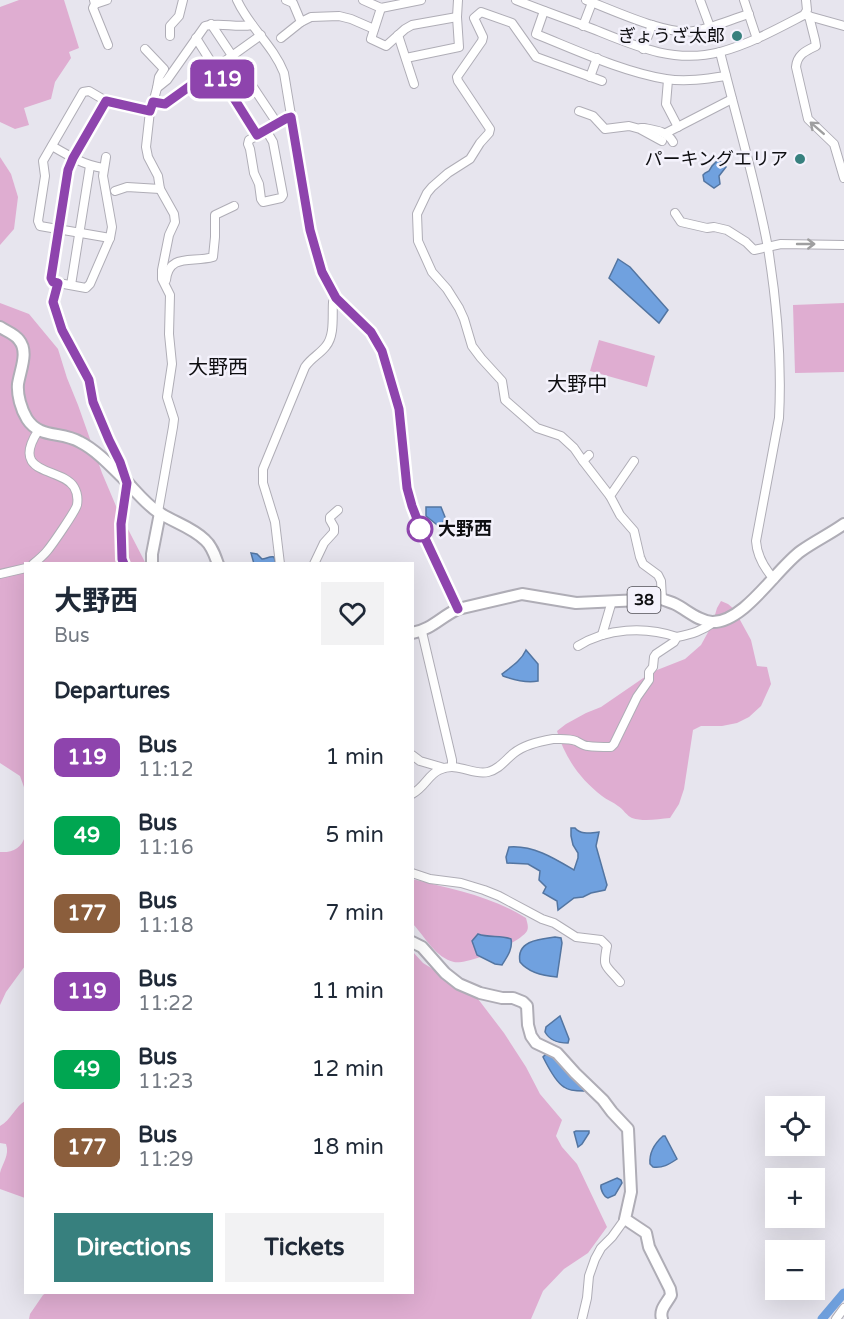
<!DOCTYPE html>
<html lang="en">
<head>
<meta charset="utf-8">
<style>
  body { margin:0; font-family:"Varela Round","Noto Sans JP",sans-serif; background:#f2f2f3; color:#1f2937; height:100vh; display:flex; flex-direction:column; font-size:22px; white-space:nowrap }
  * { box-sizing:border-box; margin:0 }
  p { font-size:20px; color:#747a83 }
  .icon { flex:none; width:33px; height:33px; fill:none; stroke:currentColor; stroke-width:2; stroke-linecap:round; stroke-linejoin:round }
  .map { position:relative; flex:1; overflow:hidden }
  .sheet { position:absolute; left:24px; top:562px; width:390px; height:732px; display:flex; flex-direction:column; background:#fff; border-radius:0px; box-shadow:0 6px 24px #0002 }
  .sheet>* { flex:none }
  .badge { padding:0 12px; border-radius:9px; font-size:21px; line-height:39px }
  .buttons { position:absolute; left:765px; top:1096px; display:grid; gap:12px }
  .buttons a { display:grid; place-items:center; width:60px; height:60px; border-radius:0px; background:#fff; box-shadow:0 6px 24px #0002; font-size:30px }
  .map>.badge { position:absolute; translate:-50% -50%; box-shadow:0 0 0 3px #fff }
  h2 { padding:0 30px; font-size:22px; line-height:54px }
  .round { display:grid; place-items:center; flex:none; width:63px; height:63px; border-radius:0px; background:#f2f2f3 }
  .head { display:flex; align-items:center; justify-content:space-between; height:102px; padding:0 30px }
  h1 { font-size:28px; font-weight:700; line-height:45px }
  .cta { display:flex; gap:12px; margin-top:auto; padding:12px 30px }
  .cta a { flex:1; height:69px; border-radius:0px; background:#37807e; color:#fff; font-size:24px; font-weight:700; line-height:69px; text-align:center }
  .cta a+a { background:#f2f2f3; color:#1f2937 }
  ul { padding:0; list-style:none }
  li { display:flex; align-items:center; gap:18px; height:78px; padding:0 30px }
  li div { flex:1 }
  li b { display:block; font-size:22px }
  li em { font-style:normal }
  li .badge { min-width:66px; font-weight:700; text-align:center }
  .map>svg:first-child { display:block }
  .green { fill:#dfadd1 }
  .water { fill:#70a1df; stroke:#5375a1; stroke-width:1.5 }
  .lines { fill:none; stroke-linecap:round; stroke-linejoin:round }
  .river { stroke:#70a1df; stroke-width:9 }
  .minor-casing { stroke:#afadb6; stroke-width:10 }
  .major-casing { stroke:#afadb6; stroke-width:14 }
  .minor { stroke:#fff; stroke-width:8 }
  .major { stroke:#fff; stroke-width:10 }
  .oneway { stroke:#9f9fa0 }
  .line-casing { stroke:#fff; stroke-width:14 }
  .line { stroke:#8e44ad; stroke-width:9 }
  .poi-dot { fill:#37807e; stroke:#f4f2fc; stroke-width:2 }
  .stop-dot { fill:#fff; stroke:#8e44ad; stroke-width:3 }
  .labels { text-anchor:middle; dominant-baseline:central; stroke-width:5; stroke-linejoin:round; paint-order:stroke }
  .shield { fill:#f4f2fc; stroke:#535258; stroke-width:1.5 }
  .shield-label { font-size:16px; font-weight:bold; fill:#0e0e11 }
  .poi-label { font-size:18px; fill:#0e0e11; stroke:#f4f2fc; text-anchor:end }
  .stop-label { font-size:18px; font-weight:bold; fill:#0e0e11; stroke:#f4f2fc; text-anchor:start }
  .neighbourhood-label { font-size:20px; fill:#0e0e11; stroke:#f4f2fc }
</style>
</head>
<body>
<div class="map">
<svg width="844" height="1319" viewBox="0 0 844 1319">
  <rect width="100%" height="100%" fill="#e7e5ee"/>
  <g class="green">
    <path d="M19,0H64L79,48L69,52L71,58L55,82L51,99L24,108L29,125L15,129L0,122V7Z"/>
    <path d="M0,157L11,174L18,197L14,229L0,245Z"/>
    <path d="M0,303L29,314L58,349L67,378L78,405L102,473L116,506L146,564H26L25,790L20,776L0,763Z"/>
    <path d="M844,303V372L795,373L793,305Z"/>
    <path d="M599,340L655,356L647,387L590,371Z"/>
    <path d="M721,601L728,604L734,609L751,640L757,666L767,667L771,684L761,706L749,717L737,723L722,726H701L693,730L684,789L679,804L670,818C658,819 644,822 632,818C627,816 623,809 618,806C613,802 607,800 602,796C580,779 565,758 557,731L566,724L586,713L601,707L652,672L685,659L701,645L712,625L717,608Z"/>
    <path d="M25,836V966L6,992L0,1005V852C12,853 22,848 25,836Z"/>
    <path d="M412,879C452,889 491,896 526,918C527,922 529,927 527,931C520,943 467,965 454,962C436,958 425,937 413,924Z"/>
    <path d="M413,952L423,963L475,995L504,1033L526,1067L540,1094L562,1120L556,1136L562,1147L577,1164L607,1227L588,1253L564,1269L543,1291L531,1319H29L30,1314L43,1295L46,1293H412Z"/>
    <path d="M25,1101V1198L0,1189C0,1185 0,1178 0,1173C2,1164 10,1155 6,1144L0,1143V1126C11,1120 15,1107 25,1101Z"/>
  </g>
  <g class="water">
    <path d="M718,160L723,163L726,167L719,176L720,184L714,188L704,181L703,175L705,173L709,171L712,166Z"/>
    <path d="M618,259L630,267L668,310L659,323L609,278Z"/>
    <path d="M426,507H441L445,517L441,528L426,516Z"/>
    <path d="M251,553L257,554L262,559C266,559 269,556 274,557L276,564H254Z"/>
    <path d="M526,650L538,664V681C527,683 514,680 503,676L502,674C511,667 521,661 526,650Z"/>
    <path d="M571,828H575C581,835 589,833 599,832L596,846L607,885L605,890L591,893L583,897L574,898L558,910L557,901L543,893L546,887L539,880L540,871L528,864L507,863L506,857L509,847C533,845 554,858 574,870L578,858V853L573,845L571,836Z"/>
    <path d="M478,934C489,938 501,935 511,939C513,949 507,957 502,965L495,964L477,955L472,941Z"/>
    <path d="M555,937L561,938L562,943L557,977C543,976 529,973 520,962C516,941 539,939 555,937Z"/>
    <path d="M560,1016L569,1039L568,1043C558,1043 550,1041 545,1032L546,1027Z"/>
    <path d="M546,1054H548L556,1058L568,1074L585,1088L584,1091C578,1091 569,1091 564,1087C557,1083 547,1065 543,1057Z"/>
    <path d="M576,1131H589V1133L582,1144L578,1147L574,1132Z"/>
    <path d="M663,1136H665L677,1159C668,1165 663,1168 653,1167L650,1164C649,1153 654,1144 663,1136Z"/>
    <path d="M617,1178L621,1180L622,1183L615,1195L608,1198C604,1197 600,1189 601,1185Z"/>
  </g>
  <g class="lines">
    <path class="river" d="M822,1319L844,1293"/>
    <defs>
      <g id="minor">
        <path d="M94,0L95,4L93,8L108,45"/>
        <path d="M237,0C249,27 273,45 284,73L310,230L322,272L336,298L371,332L382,351L399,409L407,488L412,506L422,532L458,609"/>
        <path d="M286,0L293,3L301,22"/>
        <path d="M363,0L381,8L421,0"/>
        <path d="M516,0C541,10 567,19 593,29C635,46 674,64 720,52C750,44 777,29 804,15L807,10L806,0"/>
        <path d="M586,0C613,10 667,36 694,31C712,28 732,19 749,14"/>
        <path d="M700,0L710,27"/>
        <path d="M744,0L757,39"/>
        <path d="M95,4L107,0"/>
        <path d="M381,8L371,39L386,46L405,29L412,25L457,17"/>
        <path d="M544,11L536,34C576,50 623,72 666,79C686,82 706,79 726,76"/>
        <path d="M805,15L844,26"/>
        <path d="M809,16L815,40L816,46C805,51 797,55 796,67L808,119L834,144L844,178"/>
        <path d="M211,24L277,123"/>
        <path d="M583,26L593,0"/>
        <path d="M398,35L414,84"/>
        <path d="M170,36V26L179,16L183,0"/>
        <path d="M196,38L257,135"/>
        <path d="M281,38L301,22L311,17L339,16L351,19L374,29"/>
        <path d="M145,49L164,69L159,77L157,88"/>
        <path d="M643,49L652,25"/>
        <path d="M720,52C736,117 756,182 768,248C777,304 782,361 779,418L756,541C757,556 764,568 774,579"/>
        <path d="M406,58L459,47L457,17L458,0"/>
        <path d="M590,77L597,58"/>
        <path d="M668,80L666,104L678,127"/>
        <path d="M106,101L89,91L83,92L43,161L45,176L38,221L40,226L110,238"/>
        <path d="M153,102L165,104L261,35"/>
        <path d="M579,111L593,116L605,129L629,126L640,129L662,141"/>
        <path d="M641,128H644C655,130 667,131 673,142"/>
        <path d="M266,130L273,142L283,195L281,198L263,202L261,199L259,184L254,173L250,149L248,144L249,140L287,118L291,117"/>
        <path d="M666,133L732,99"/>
        <path d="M52,146C69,156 84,165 103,168"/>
        <path d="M106,157L103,176L112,227L110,238L90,284L86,288L53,282L51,278L68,170L73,158L106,101L150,111"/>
        <path d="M115,191L127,187L160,189"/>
        <path d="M675,213L681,222L707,228L714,227L727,230L746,242L754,250L781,244L844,245"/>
        <path d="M166,280C169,253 192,263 213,257L215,237V215L234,206"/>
        <path d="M58,283L53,302L62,330L89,380L94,402L109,440L120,462L127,483L121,524L122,559L124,564"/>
        <path d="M71,285L90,166"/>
        <path d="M589,455L583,461L574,448L561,436L537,428L505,400L502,381L481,358L472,346L464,319L459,308L447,289L432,272L418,241L417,214L427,193L432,187L448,173L470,159L480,143L489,133L490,129L458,81L457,77L482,41L483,37L474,18L481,12L512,23L536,57L602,81"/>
        <path d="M583,461L610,496"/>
        <path d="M634,461L610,496L620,515L634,531L640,557L643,564L658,575L661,581L662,599"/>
        <path d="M158,512L173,427L174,419L167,397L172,364L169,334L170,295L162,279V270L169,235L175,222L174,214L160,189L158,176L148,157L146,147L150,111L152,107L157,88L167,80L205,26C220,22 236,28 252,25"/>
        <path d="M33,564C38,560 43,556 47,551C52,545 75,512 77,505C78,499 77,492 74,487C62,467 9,476 38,431"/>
        <path d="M280,564L275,522L263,483V469L305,367C311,358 320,354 326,346C335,335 332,316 333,302L336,298"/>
        <path d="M314,564L324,543L334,532V527L330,520V517L338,510"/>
        <path d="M0,574L26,568"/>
        <path d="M422,632L452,760V767"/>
        <path d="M602,635L612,601"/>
        <path d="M578,646C607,628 645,626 677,637"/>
        <path d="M412,755L420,761L444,768"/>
        <path d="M412,794C425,787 428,775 439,770C458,761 472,776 488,772C500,769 505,760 514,753C524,745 541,741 553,739C560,739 569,738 576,741C580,743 584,746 588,746C595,747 604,747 611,747L614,744L637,697L649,680V672L653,667L654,657L656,654L674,642L677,637C692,634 702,631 714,622"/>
        <path d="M412,873L430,879L461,883L484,890L499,896L542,919L554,923L576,937L601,940L607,946C602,970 606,964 620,982"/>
        <path d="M582,1319L587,1298L589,1276L595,1259L601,1248L612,1237L625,1219"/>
        <path d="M836,1319L844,1308"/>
      </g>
      <g id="major">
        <path d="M0,327C6,331 15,334 19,340C29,352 20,370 18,384C17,395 21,409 27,419C40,439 61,431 80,442C94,449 107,462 119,474C132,486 143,502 158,512C173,522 192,527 205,540C212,546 215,556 218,564"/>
        <path d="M152,564V554L160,513"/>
        <path d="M412,633C431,630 442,616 458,609L522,594L576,603L662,599C666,601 671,602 675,604C687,610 698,621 712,622C744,623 777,568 801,551C815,541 830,534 844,524"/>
        <path d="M412,942L422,947L445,973L459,984L480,993L502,998H513L523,1002L527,1006L528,1025L531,1036L536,1043L557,1053L575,1073L603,1100L612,1112L628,1129L631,1192L625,1219L646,1233L649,1247L670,1289L671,1295C667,1303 659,1309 662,1319"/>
      </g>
    </defs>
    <use href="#minor" class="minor-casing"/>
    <use href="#major" class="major-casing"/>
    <use href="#minor" class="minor"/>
    <use href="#major" class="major"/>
  </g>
  <defs><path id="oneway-shaft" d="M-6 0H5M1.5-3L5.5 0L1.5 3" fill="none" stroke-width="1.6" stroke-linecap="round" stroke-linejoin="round" transform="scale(1.5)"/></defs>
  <g class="oneway">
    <use href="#oneway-shaft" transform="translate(817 128) rotate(-139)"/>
    <use href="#oneway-shaft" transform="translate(806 244)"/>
  </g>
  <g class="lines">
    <defs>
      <path id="line" d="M124,564L122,559L121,524L127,483L120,462L109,440L93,402L89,380L62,330L53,302L58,283L53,282L51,278L68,170L73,158L106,101L150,111L153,102L165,104L215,68L257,135L287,118L291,117L310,230L322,272L336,298L371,332L382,351L399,409L407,488L412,506L422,532L458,609"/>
    </defs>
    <use href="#line" class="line-casing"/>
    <use href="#line" class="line"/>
  </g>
  <g class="poi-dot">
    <circle cx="737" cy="36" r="6"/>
    <circle cx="800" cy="159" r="6"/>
  </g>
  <circle class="stop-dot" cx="420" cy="529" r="12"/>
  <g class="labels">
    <rect class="shield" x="627.5" y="587" width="33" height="26" rx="4.5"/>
    <g class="shield-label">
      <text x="644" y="600">38</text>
    </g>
    <g class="poi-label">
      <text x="725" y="36">ぎょうざ太郎</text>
      <text x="788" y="159">パーキングエリア</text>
    </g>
    <g class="stop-label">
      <text x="438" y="529">大野西</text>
    </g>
    <g class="neighbourhood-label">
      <text x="218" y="368">大野西</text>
      <text x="577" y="385">大野中</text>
    </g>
  </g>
</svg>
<div class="buttons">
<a><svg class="icon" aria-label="locate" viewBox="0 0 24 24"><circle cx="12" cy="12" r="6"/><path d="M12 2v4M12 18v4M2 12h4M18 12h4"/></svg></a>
<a>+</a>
<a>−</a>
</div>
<b class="badge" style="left:222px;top:79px;background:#8e44ad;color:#fff">119</b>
<section class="sheet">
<div class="head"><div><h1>大野西</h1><p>Bus</p></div><a class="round"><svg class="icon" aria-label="heart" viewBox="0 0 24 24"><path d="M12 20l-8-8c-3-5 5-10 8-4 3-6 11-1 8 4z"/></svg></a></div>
<h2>Departures</h2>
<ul>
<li><span class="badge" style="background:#8e44ad;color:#fff">119</span><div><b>Bus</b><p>11:12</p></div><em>1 min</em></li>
<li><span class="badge" style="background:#00a651;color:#fff">49</span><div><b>Bus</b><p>11:16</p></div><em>5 min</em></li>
<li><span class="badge" style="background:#8b5e3c;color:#fff">177</span><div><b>Bus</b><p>11:18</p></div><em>7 min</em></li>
<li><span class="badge" style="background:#8e44ad;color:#fff">119</span><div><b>Bus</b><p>11:22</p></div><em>11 min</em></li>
<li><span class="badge" style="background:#00a651;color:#fff">49</span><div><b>Bus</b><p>11:23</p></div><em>12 min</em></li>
<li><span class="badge" style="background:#8b5e3c;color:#fff">177</span><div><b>Bus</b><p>11:29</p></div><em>18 min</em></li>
</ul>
<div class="cta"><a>Directions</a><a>Tickets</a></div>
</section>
</div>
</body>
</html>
